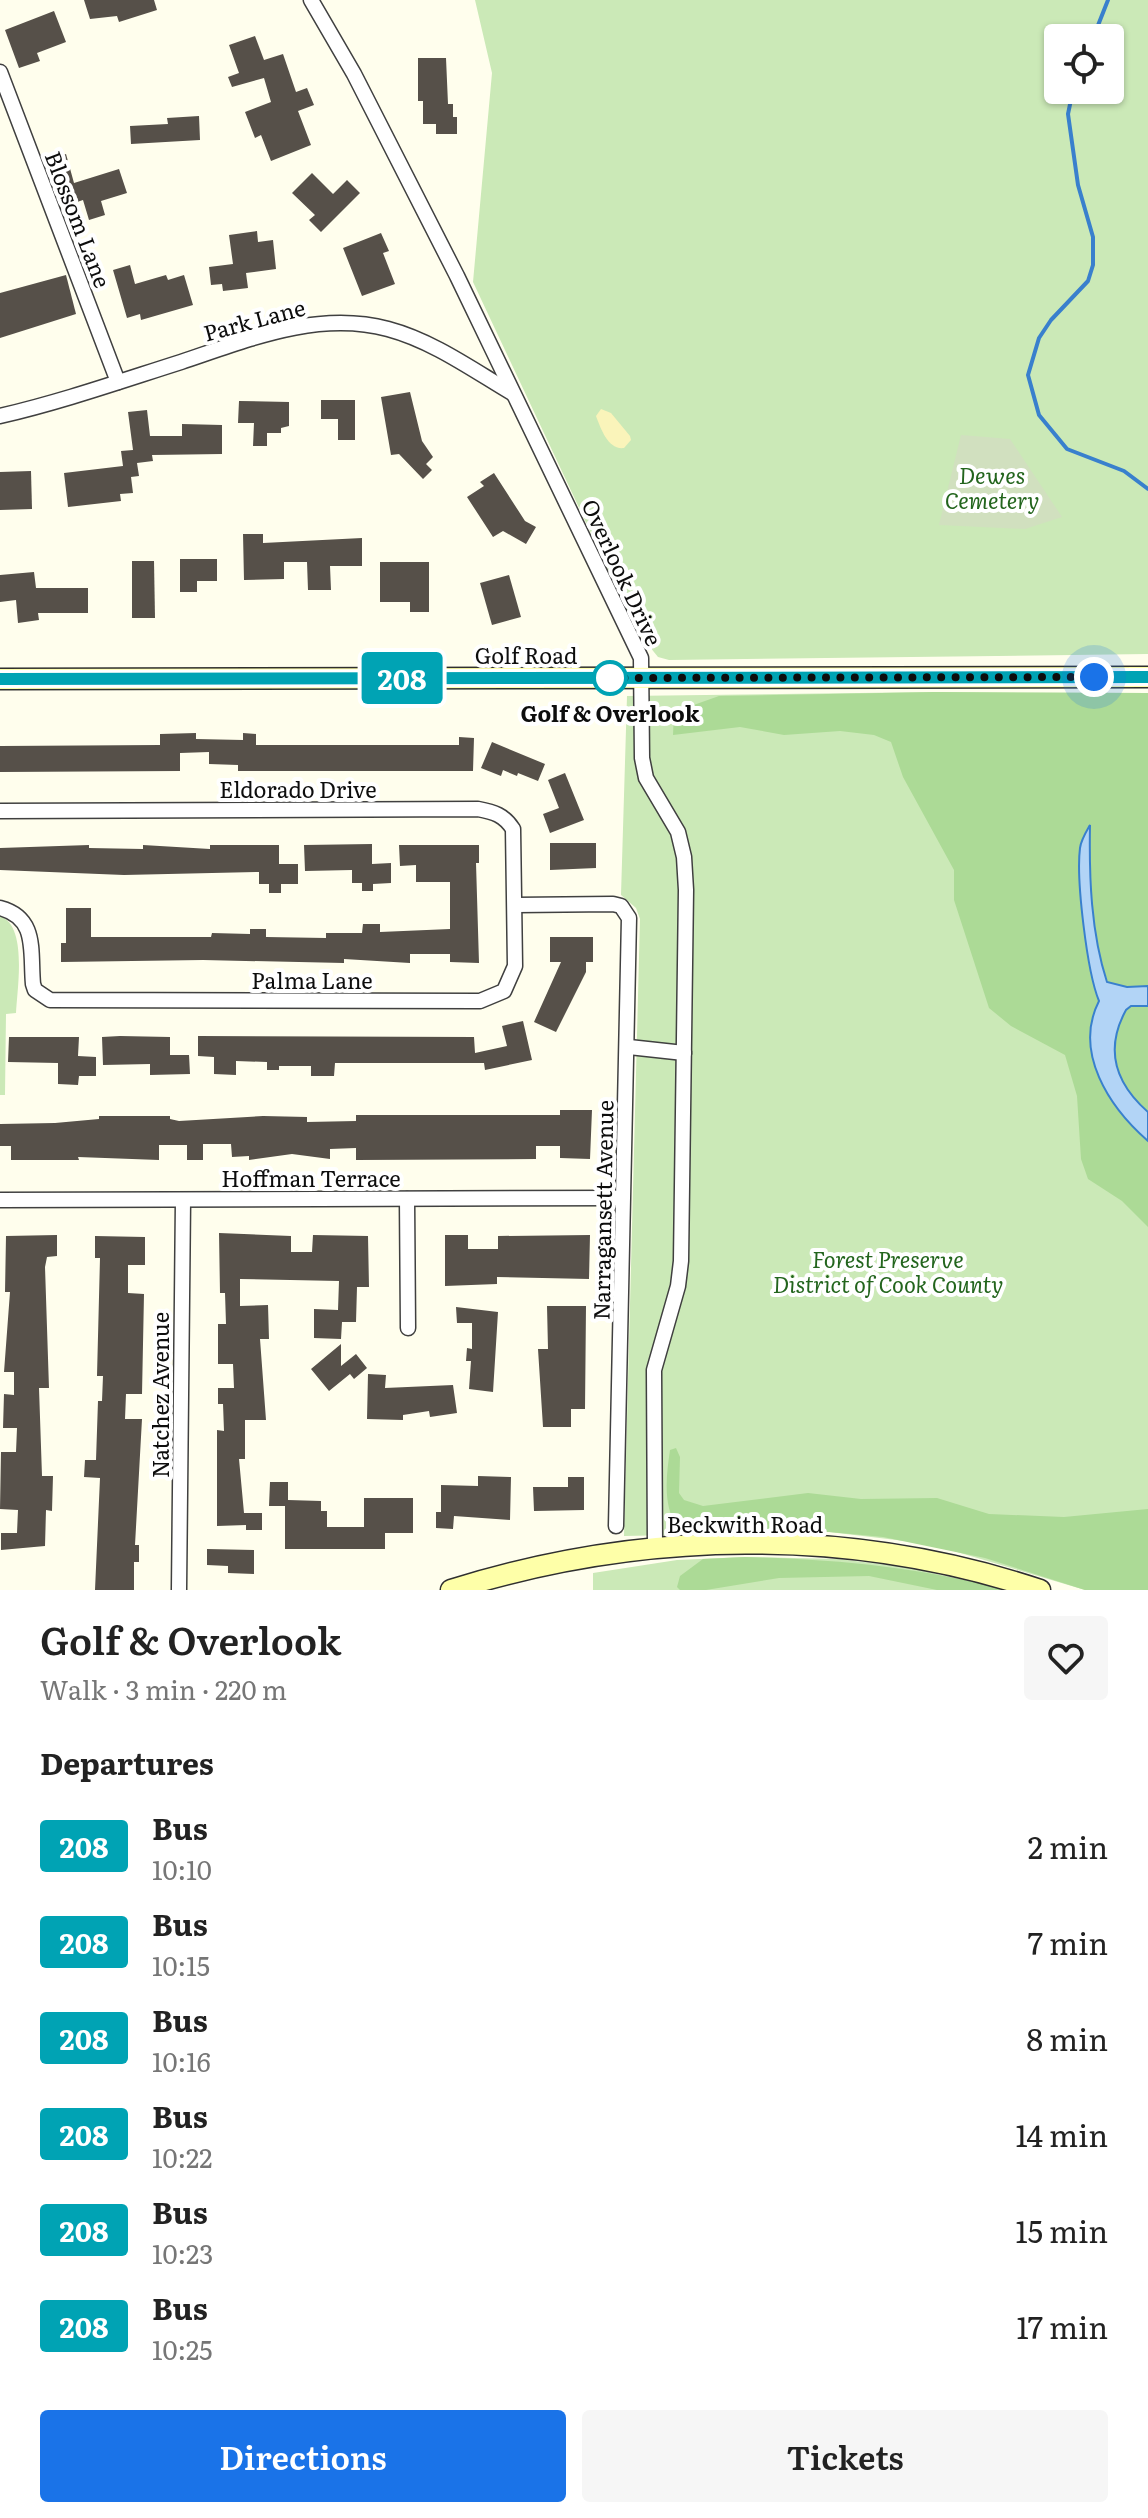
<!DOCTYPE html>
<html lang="en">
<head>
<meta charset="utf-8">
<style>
  body { margin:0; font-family:Literata,serif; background:#f6f6f6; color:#222; height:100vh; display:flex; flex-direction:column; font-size:30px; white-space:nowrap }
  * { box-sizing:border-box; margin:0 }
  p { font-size:26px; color:#767676 }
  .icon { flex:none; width:44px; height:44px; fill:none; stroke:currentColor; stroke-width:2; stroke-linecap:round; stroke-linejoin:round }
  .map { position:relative; height:1590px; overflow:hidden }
  .details { display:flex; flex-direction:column; background:#fff; flex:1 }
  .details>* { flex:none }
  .badge { padding:0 16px; border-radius:6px; font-size:28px; line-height:52px }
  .tools { position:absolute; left:1044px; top:24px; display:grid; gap:16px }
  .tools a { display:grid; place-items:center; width:80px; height:80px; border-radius:8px; background:#fff; box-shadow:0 2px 6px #0004; font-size:40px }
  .you { position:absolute; width:40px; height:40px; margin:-20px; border:6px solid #fff; border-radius:50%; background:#1a73e8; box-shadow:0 0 0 12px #1a73e833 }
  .map>.badge { position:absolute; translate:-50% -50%; box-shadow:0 0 0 4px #fff }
  h2 { padding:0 40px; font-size:30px; line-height:72px }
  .round { display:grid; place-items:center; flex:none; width:84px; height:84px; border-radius:8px; background:#f6f6f6 }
  .overview { display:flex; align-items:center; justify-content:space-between; height:136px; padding:0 40px }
  h1 { font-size:38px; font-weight:600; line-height:60px }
  .cta { display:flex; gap:16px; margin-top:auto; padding:16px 40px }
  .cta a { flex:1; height:92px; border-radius:8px; background:#1a73e8; color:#fff; font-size:32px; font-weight:600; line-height:92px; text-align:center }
  .cta a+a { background:#f6f6f6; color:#222 }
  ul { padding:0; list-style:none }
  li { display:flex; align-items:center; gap:24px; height:96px; padding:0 40px }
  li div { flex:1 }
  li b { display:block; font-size:30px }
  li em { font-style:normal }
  li .badge { min-width:88px; font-weight:700; text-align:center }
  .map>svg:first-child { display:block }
  .green { fill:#cbe9b7; fill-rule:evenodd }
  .forest { fill:#acda96 }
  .sand { fill:#faf4ba }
  .cemetery { fill:#d1e0bf }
  .water { fill:#b2d4f6; stroke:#3980cd; stroke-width:2 }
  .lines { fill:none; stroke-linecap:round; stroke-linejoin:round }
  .stream { stroke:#3980cd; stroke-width:4 }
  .building { fill:#565049 }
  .street-casing { stroke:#404040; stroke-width:17 }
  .secondary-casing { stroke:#2f2f2f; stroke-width:23 }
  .street { stroke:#fff; stroke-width:14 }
  .secondary { stroke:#feffa8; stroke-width:20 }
  .line-casing { stroke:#fff; stroke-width:18 }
  .line { stroke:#00a3b4; stroke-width:12 }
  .walk { stroke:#0d0d0d; stroke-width:8; stroke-dasharray:0 14.4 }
  .stop-dot { fill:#fff; stroke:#00a3b4; stroke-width:4 }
  .labels { text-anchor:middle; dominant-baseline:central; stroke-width:8; stroke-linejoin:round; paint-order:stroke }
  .street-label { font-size:22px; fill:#0d0d0d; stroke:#fff }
  .park-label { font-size:22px; font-style:italic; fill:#23651d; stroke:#fff }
  .stop-label { font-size:22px; font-weight:bold; fill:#0d0d0d; stroke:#fff }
</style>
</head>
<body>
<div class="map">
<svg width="1148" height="1590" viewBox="0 0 1148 1590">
  <rect width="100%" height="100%" fill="#fffeed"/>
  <g class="green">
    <path d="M475,0H1148V654L669,660L658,657L637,631L473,282L492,73ZM1058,38H1110V90H1058Z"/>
    <path d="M934,692L1148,693V1590H1085L930,1544L829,1532L624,1536L640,919L636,908L621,895L627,696Z"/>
    <path d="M0,916C28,926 17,989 16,1013L6,1014L5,1095H0Z"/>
    <path d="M745,1557L838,1559L906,1567L1007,1590H593V1573L677,1560Z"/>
  </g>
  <g class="forest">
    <path d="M934,692L1148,693V986L1127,987L1108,982C1090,932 1092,879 1089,827L1081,843L1095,991L1099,1001C1073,1050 1111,1108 1148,1141V1227L1122,1201L1088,1179L1081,1159L1077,1096L1065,1055L1011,1026L989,1008L954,900V870L903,777L891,742L874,735L840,731L784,735L740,727L673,735L674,712L719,696Z"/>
    <path d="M1131,1006H1148V1112C1124,1089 1108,1069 1117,1034C1119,1023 1122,1013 1131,1006Z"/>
    <path d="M676,1448L680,1457L679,1493L684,1500L703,1506L808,1493L861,1499L937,1498L989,1514L1064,1517L1148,1509V1590H1085L985,1558L883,1537L829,1532L685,1533C661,1516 666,1477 670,1450Z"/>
    <path d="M745,1557C835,1559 919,1567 1007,1590H937L869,1576L779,1578L706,1590H680L677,1587L680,1576L703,1559Z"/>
  </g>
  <path class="sand" d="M601,409L611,413L630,436L631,440L624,448C608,450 601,429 596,416Z"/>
  <path class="cemetery" d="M961,435L1010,439L1062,517L1025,529L939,525Z"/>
  <path class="water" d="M1090,825C1089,877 1091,933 1107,982L1127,987L1148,986V1006H1131L1126,1010C1104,1050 1115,1083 1148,1112V1141C1109,1107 1073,1052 1099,1001C1087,972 1076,879 1080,848C1081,840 1086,832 1090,825Z"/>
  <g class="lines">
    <g class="stream">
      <path d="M1093,38L1108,0"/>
      <path d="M1073,90L1068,114L1078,185L1093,237V265L1088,281L1051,320L1039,338L1028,375L1039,415L1067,449L1124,471L1148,489"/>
    </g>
  </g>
  <g class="building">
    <path d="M84,0H154L157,10L119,22L117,16L90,19Z"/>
    <path d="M54,11L66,42L37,53L40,61L19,68L5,30Z"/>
    <path d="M255,36L264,60L283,54L296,92L307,88L314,105L298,111L311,145L271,161L261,135L255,138L245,112L271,102L264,78L232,87L228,77L239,73L229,45Z"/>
    <path d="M418,58H446L448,104H453V117H457V134H436V124H423V101H418Z"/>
    <path d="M199,116L200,140L131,144L130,126L168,124L167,118Z"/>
    <path d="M66,154L74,183L119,169L127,193L101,201L105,215L89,220L83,200L68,205L54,158Z"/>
    <path d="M312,173L333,194L347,180L360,193L321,232L309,220L315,215L292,193Z"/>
    <path d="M257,231L258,242L273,240L276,269L246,273L248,288L223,291L222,284L211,285L209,267L233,264L229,235Z"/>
    <path d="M381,233L389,251L383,253L395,284L362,296L343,248Z"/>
    <path d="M130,265L135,284L166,275L168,280L184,275L193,305L141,320L140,314L127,318L113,270Z"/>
    <path d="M66,275L76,314L0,338V293Z"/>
    <path d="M410,392L422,441L433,457L426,464L432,470L423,479L399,454L391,455L381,397Z"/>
    <path d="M321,400H355V440H338V419H321Z"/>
    <path d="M239,401L289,402V426L281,428V433H267V446H253L254,423H238Z"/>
    <path d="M147,410L150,436H182V424L222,425V454L152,455L153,461L137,463L139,476L131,477L133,493L120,494L121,501L68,507L64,473L123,466L121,451L133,450L128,412Z"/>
    <path d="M31,471L32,509L0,510V472Z"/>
    <path d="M494,473L525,521L536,527L526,544L503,531L493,537L467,497L484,486L480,482Z"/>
    <path d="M243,534H263V543L362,538V566H330L331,590H308L307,562H284V579L244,580Z"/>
    <path d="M180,559H217V581H197V592H180Z"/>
    <path d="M132,561H154L155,618H132Z"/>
    <path d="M380,562H429V612H410V602H380Z"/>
    <path d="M34,572L36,588H88V613H38L39,620L18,623L16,600L0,602V575Z"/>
    <path d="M509,575L521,617L492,625L480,583Z"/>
    <path d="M196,733V739L243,740V733L256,734V745H459V737L474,738L473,771H238V765L209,764V752L180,753V771L0,772V746L160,745V734Z"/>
    <path d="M492,742L545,764L538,781L518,773L517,776L503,770L501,776L481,768Z"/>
    <path d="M565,773L584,820L550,833L543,814L559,808L548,780Z"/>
    <path d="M550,843H596V868L550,870Z"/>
    <path d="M372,844V864L391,863V883L373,884V891H362V883H352V870L305,871L304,845Z"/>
    <path d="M89,845V848L143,849V845L210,849V845H279V864H298V884H281V893H269V884H259V872L124,875L0,870V848Z"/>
    <path d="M399,845H479V863H476L479,963L450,962V954H410V963L344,959V963L203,960L61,962V943H66V908H91V937H211L212,933L250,934V929H266V937L326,938V933H362L363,924H380V932L450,929V882H416V865L400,866Z"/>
    <path d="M550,937H593V962H586V972L556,1032L534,1022L561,962H550Z"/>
    <path d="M523,1021L532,1060L485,1070L484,1063H335L334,1076H311V1066H279V1070H267V1062L236,1061V1075L214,1074V1057L198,1056V1036L474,1037L475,1053L507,1046L502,1026Z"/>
    <path d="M120,1036L170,1037V1055H189L190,1074L150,1075V1064L103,1065L102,1037Z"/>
    <path d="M9,1037H79L78,1056L96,1057V1076H79L78,1085L58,1084V1063L8,1062Z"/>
    <path d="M560,1110H592L590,1159L560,1158V1146H536V1159L356,1160V1148L330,1149V1159L292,1154L249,1160V1156L232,1157L231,1144H203V1160H187V1145H159V1160L78,1157L79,1160H11V1146H0V1124L55,1123L99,1119V1116H170V1119L179,1121L263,1116L307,1117V1122L356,1121V1115H560Z"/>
    <path d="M219,1233L291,1236V1252H312L313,1235L368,1236L369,1287H357L356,1322H342L341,1339L314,1338V1309L338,1310L339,1281L240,1279V1306L268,1305L269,1339H260L266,1420H245V1459H239L244,1513H262V1530H246V1525L217,1526V1430L224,1431L223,1404H218V1388H234L233,1364H218V1324H226L225,1293H220Z"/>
    <path d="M57,1235V1256L47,1257L45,1267L49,1388H39L42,1476H53L52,1511L46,1510L45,1546L1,1550V1533H17L18,1510L0,1509L1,1452H16L17,1428H3L4,1394L14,1395V1372H4L10,1292H5L6,1236Z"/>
    <path d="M445,1235H468V1249H498V1236L590,1235L589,1279L497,1277V1284L445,1286Z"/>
    <path d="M95,1236L145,1237V1265H128V1293L144,1294L142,1394H126L125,1419H142L135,1545H139V1562H134V1590H95L100,1478L84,1477L85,1460H96L98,1401H102L103,1376H97L100,1258H95Z"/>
    <path d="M547,1306H586L585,1409H571V1427H543L538,1349H548Z"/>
    <path d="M456,1307L498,1312L493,1392L469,1389L471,1361H466L467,1348L472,1349V1323H457Z"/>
    <path d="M341,1344V1366L356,1354L367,1368L354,1379L350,1374L329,1391L311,1369Z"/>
    <path d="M368,1374L386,1375L385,1388L453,1385L457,1413L430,1417L429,1411L403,1415V1420L367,1419Z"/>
    <path d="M478,1476L511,1477L510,1520L454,1516L453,1529L436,1528V1512H441V1485L478,1486Z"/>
    <path d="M568,1477H584V1510L534,1511L533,1487H568Z"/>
    <path d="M270,1482H288V1500L321,1501V1511H327V1527H364V1498H413V1533H385V1549H285V1506H269Z"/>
    <path d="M207,1549L254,1550V1574L228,1573V1566L207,1565Z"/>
  </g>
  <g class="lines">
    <defs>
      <g id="street">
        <path d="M311,0L354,74L457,276L641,658L642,758L646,778L678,832L684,857L686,890L681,1261L678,1286L654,1370L655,1546"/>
        <path d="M0,72L118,382"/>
        <path d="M0,416C61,402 121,381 181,362C247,340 317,310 388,329C433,341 473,370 512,393"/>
        <path d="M0,811L478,809C494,812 504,815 513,829L515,966L504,991L480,1001L50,1000L35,990L33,984C30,951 38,918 0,908"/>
        <path d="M516,905L613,904L621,906L629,918L616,1526"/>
        <path d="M629,1047L684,1053"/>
        <path d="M407,1199L408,1328"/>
        <path d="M0,1200L622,1198"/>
        <path d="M179,1590L183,1200"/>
      </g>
      <g id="secondary">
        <path d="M0,679L1148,677"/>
        <path d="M451,1590C642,1530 849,1526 1040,1590"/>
      </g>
    </defs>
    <use href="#street" class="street-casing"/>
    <use href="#secondary" class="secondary-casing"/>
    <use href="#street" class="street"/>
    <use href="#secondary" class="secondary"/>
  </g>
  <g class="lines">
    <defs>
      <path id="line" d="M0,679L1148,677"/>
    </defs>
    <use href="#line" class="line-casing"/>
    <use href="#line" class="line"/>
    <path class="walk" d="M610,678L1094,677"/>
  </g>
  <circle class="stop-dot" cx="610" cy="678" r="16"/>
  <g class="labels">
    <g class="street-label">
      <text transform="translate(79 219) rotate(69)">Blossom Lane</text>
      <text transform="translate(254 319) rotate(-15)">Park Lane</text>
      <text transform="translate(623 572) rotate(65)">Overlook Drive</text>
      <text x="526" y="654">Golf Road</text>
      <text x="298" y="788">Eldorado Drive</text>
      <text x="312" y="979">Palma Lane</text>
      <text x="311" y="1177">Hoffman Terrace</text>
      <text transform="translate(602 1210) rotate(-89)">Narragansett Avenue</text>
      <text transform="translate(159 1395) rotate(-90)">Natchez Avenue</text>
      <text x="745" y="1523">Beckwith Road</text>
    </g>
    <g class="park-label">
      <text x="992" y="474">Dewes<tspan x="992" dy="25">Cemetery</tspan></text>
      <text x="888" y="1258">Forest Preserve<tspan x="888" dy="25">District of Cook County</tspan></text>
    </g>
    <g class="stop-label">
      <text x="610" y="712">Golf &amp; Overlook</text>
    </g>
  </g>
</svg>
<div class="tools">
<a><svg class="icon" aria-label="locate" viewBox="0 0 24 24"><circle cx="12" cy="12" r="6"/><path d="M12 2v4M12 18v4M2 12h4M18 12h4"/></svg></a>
</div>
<div class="you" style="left:1094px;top:677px"></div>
<b class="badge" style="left:402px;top:678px;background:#00a3b4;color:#fff">208</b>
</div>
<section class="details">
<div class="overview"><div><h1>Golf &amp; Overlook</h1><p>Walk · 3 min · 220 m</p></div><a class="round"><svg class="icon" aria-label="heart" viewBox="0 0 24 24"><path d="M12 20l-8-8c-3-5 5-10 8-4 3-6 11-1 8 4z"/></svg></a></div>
<h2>Departures</h2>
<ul>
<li><span class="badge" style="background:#00a3b4;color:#fff">208</span><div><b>Bus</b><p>10:10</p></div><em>2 min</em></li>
<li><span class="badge" style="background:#00a3b4;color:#fff">208</span><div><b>Bus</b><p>10:15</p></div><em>7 min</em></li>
<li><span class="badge" style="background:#00a3b4;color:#fff">208</span><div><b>Bus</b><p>10:16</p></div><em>8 min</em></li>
<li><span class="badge" style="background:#00a3b4;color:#fff">208</span><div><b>Bus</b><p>10:22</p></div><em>14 min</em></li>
<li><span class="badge" style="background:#00a3b4;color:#fff">208</span><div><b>Bus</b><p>10:23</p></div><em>15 min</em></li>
<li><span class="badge" style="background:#00a3b4;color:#fff">208</span><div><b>Bus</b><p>10:25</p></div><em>17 min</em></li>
</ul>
<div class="cta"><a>Directions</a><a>Tickets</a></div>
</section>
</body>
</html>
